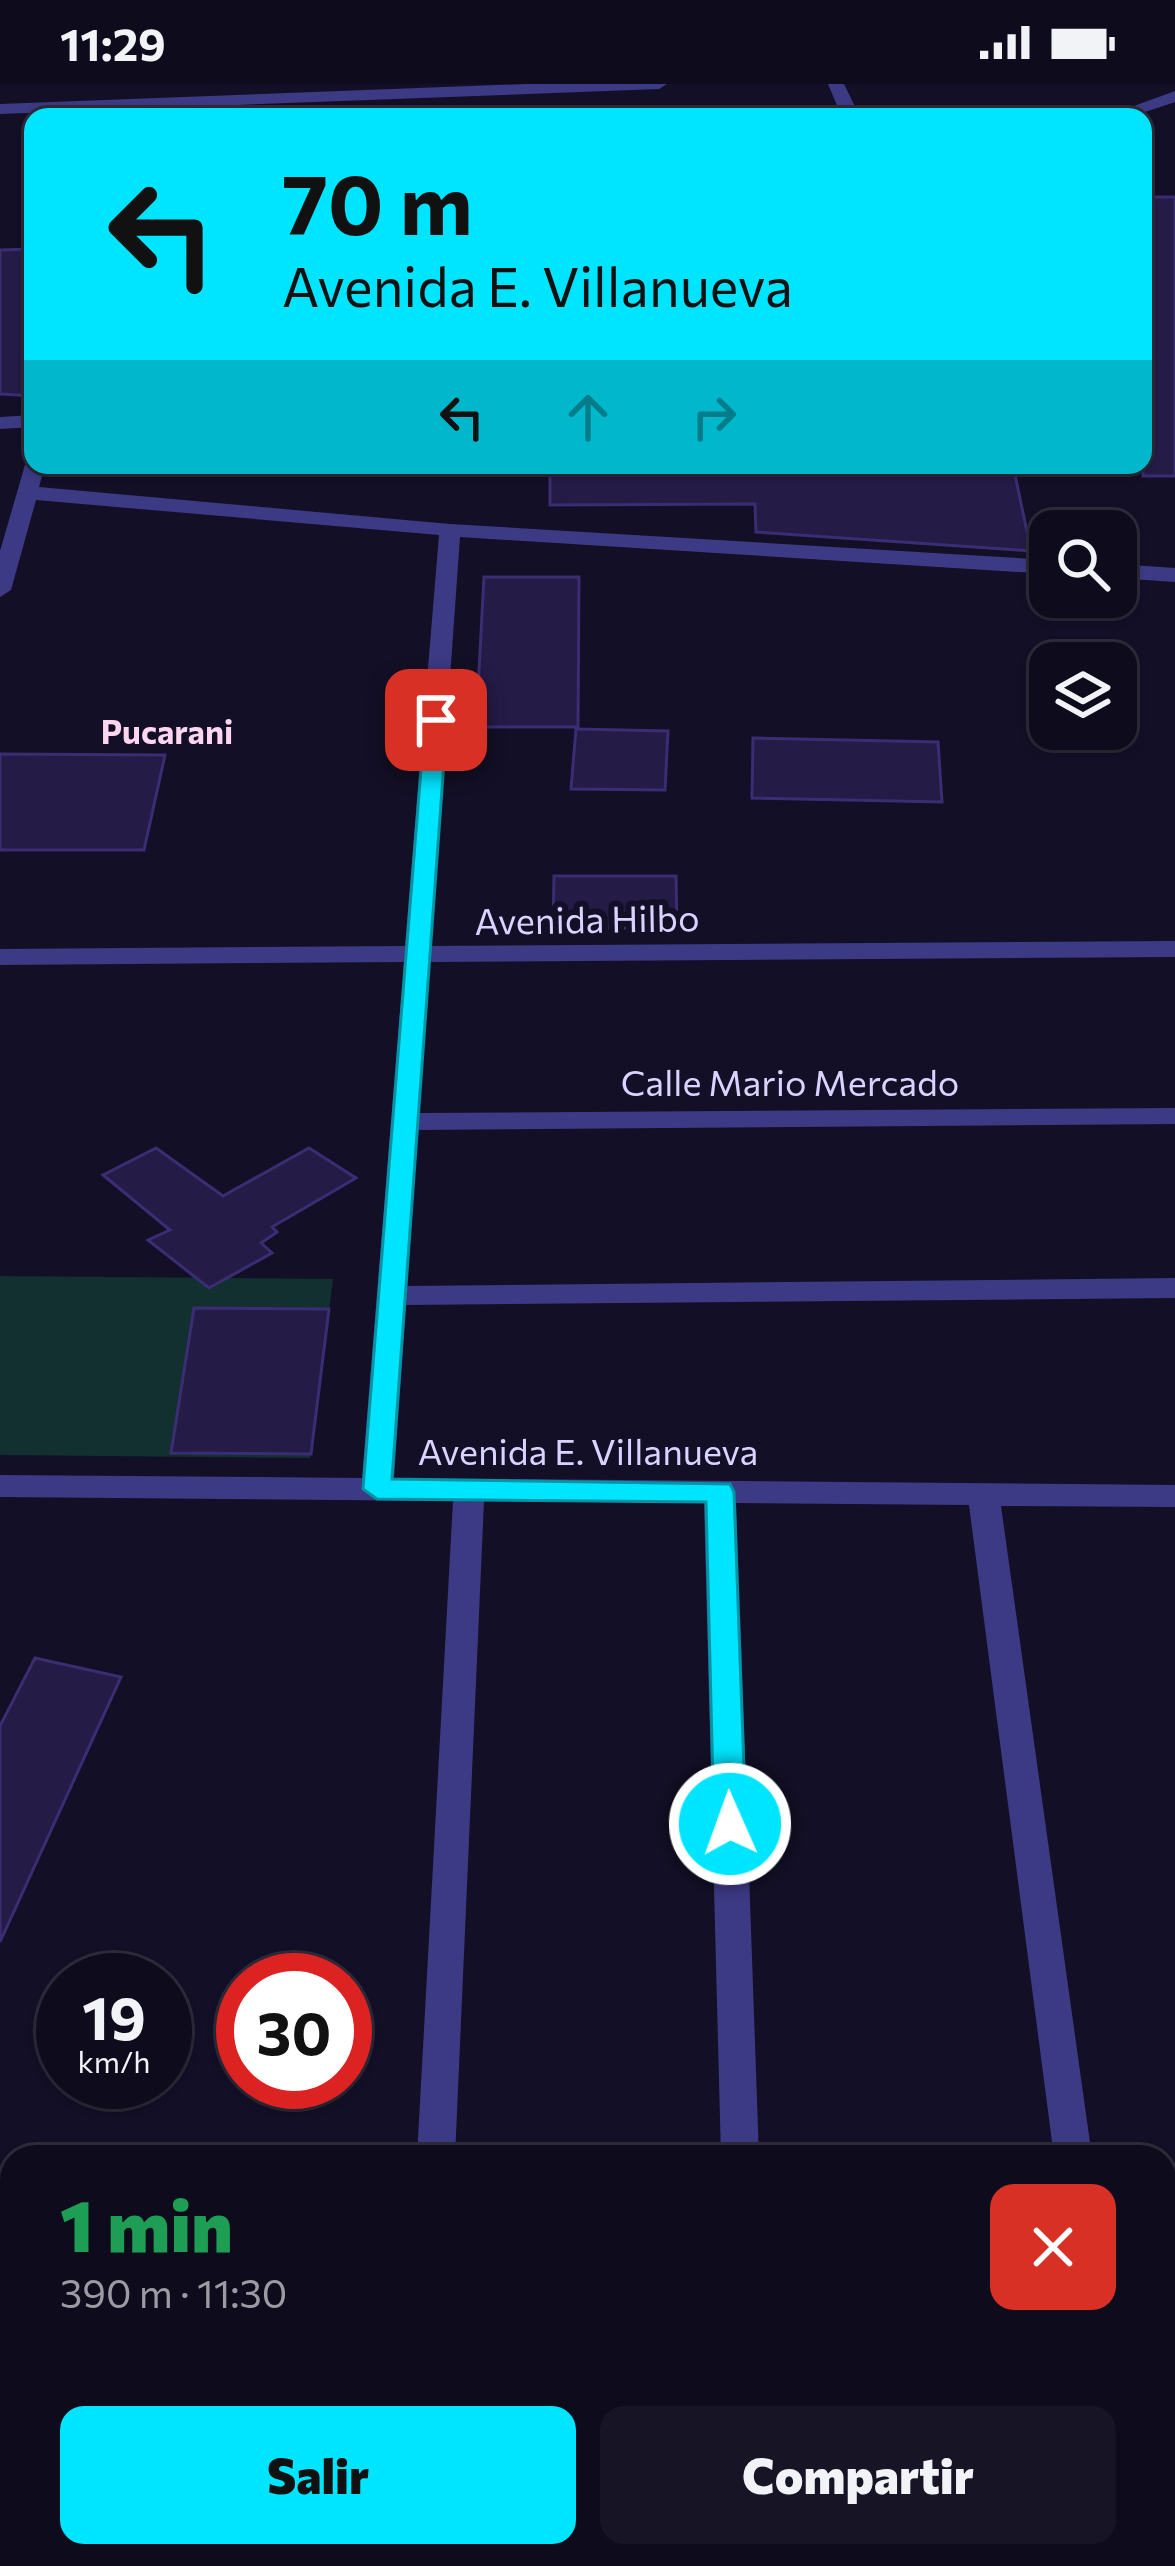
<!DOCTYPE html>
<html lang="es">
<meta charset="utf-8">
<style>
body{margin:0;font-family:Commissioner,sans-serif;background:#171425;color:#f1f3f6;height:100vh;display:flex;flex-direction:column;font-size:45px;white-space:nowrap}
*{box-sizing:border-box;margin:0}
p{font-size:39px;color:#9b9ba3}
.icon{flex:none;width:66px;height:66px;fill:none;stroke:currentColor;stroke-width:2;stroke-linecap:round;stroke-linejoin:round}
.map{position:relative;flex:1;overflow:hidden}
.sheet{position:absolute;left:0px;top:2061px;width:1176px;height:423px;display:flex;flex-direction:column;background:#0e0b1c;border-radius:36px 36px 0 0;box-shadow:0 3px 9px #0004,0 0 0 3px #2e2b3b}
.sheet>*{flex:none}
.hud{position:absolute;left:24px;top:24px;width:1128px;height:366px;border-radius:24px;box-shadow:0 3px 9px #0004,0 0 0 3px #2e2b3b;background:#00e5ff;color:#111;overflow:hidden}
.buttons{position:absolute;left:1029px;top:426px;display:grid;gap:24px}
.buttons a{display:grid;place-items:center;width:108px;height:108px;border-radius:24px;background:#0e0b1c;box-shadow:0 3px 9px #0004,0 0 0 3px #2e2b3b;font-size:60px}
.speed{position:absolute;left:36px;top:1869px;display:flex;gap:24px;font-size:60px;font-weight:700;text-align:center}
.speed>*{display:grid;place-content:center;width:156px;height:156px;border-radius:50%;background:#0e0b1c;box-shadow:0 3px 9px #0004,0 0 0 3px #2e2b3b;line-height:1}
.speed small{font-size:30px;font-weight:400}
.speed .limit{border:18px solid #d22;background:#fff;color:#111}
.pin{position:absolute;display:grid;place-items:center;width:102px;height:102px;color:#fff;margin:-51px;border-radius:24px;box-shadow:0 6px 18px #0006}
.me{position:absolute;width:132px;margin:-66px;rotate:358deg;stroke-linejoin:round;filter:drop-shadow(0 0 9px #0008)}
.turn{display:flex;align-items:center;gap:42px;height:252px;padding:0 60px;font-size:54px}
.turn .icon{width:156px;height:156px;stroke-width:2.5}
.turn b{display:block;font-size:84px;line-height:102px}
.lanes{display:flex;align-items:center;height:114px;padding:0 60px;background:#0003;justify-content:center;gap:60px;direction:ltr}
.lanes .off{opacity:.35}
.round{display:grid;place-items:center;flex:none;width:126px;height:126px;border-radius:24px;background:#171425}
.summary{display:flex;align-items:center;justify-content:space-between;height:204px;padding:0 60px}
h1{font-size:72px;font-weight:800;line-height:90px;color:#1e9e55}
.button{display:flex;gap:24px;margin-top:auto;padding:24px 60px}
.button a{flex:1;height:138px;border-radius:24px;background:#00e5ff;color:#111;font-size:48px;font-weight:800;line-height:138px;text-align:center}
.button a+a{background:#171425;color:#f1f3f6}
.status{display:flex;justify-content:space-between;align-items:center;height:84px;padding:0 60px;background:#0e0b1c;direction:ltr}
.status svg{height:33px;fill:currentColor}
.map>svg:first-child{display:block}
</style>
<div class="status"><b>11:29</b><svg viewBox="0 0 49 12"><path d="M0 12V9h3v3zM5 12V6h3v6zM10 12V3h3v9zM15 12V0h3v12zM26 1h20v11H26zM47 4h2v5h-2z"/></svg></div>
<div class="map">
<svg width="1175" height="2482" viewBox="0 0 1175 2482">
<rect width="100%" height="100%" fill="#130f26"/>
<!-- green -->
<polygon fill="#12302f" points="0,1192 333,1195 310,1374 0,1371"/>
<!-- building -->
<g fill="#241b47" stroke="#3b2d73" stroke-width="3">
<rect x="1143" y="113" width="32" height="279"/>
<polygon points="33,165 33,312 0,310 0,166"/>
<polygon points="550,381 1013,381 1031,467 756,448 755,420 550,421"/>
<polygon points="484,493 579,493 578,643 476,643"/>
<polygon points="576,645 668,647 665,706 571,705"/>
<polygon points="753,654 938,658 942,718 752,714"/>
<polygon points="0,670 165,671 144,766 0,766"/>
<polygon points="554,792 676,792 677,844 553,844"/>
<polygon points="156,1064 223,1112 309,1064 356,1094 272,1143 277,1148 261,1159 272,1169 209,1204 148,1156 170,1146 103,1091"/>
<polygon points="194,1224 329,1225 311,1370 171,1369"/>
<polygon points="35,1574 121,1593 0,1858 0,1642"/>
</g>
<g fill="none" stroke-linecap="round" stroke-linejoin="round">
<!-- minor -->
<g fill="#3d3a85" fill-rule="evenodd">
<polygon points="526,0 667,0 659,5 0,30 0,20"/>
<polygon points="828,0 844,0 860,33 842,33"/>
<polygon points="1175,7 1175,18 1130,33 1104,33"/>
<polygon points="33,331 33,343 0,345 0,333"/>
<polygon points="33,375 33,381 45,381 39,403 450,440 1050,476 1050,490 460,453 431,862 1175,857 1175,873 430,878 419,1029 1175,1024 1175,1040 418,1046 407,1202 1175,1194 1175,1214 406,1221 394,1394 1175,1401 1175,1423 1001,1422 1092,2073 1054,2073 969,1421 736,1419 759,2073 721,2073 704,1419 484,1417 455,2073 417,2073 453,1417 0,1413 0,1391 362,1394 404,878 0,881 0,865 405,862 439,451 36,416 11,506 0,513 0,467 25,381"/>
<polygon points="1116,480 1175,484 1175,498 1116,494"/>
<rect x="1164" y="2326" width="11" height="38"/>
<polygon points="305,2472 349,2472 348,2482 304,2482"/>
</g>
<!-- primary -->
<g fill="#c25bff" fill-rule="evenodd">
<rect x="1164" y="2148" width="11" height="34"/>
<rect x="0" y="2160" width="12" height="34"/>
<polygon points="0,2434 12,2434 12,2472 18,2472 0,2474"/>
</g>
</g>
<!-- route -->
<polygon fill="#00e5ff" stroke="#0095a6" stroke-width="3" points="436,630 447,636 392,1395 730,1400 734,1408 746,1740 741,1749 730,1753 719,1749 714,1740 706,1418 377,1415 363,1405 425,636"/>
<g text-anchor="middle" stroke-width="12" stroke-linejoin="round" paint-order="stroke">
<!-- far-neighbourhood labels -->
<g font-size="33" font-weight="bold" fill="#ffd6f0" stroke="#130f26">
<text x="167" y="660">Pucarani</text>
</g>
<!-- street labels -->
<g font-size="36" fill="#d9d4ff" stroke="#130f26">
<text transform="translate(587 836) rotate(-1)" y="13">Avenida Hilbo</text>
<text x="790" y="1012">Calle Mario Mercado</text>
<text x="588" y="1381">Avenida E. Villanueva</text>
</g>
</g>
</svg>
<div class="buttons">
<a><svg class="icon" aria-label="search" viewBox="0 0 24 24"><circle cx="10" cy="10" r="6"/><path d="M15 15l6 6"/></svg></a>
<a><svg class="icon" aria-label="layers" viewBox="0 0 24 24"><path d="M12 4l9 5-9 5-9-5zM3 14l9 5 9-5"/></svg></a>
</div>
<div class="speed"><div>19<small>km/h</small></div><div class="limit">30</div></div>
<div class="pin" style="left:436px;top:636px;background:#d93025"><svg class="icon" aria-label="arrive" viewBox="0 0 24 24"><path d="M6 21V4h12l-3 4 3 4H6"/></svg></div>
<svg class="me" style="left:730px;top:1740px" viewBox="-20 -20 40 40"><circle r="17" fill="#00e5ff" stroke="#fff" stroke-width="3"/><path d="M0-11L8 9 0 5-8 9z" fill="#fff"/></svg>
<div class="hud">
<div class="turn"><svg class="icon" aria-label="left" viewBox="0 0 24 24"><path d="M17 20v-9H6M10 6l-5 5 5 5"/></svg><div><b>70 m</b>Avenida E. Villanueva</div></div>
<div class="lanes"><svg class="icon" aria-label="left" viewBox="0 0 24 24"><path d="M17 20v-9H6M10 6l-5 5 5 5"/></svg><svg class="icon off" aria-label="ahead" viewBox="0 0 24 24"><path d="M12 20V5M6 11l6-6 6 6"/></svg><svg class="icon off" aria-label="right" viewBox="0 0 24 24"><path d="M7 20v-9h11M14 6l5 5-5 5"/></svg></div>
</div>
<section class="sheet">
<div class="summary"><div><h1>1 min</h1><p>390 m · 11:30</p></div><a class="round" style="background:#d93025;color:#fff"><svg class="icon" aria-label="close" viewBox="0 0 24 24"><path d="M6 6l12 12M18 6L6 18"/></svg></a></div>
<div class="button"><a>Salir</a><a>Compartir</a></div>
</section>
</div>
